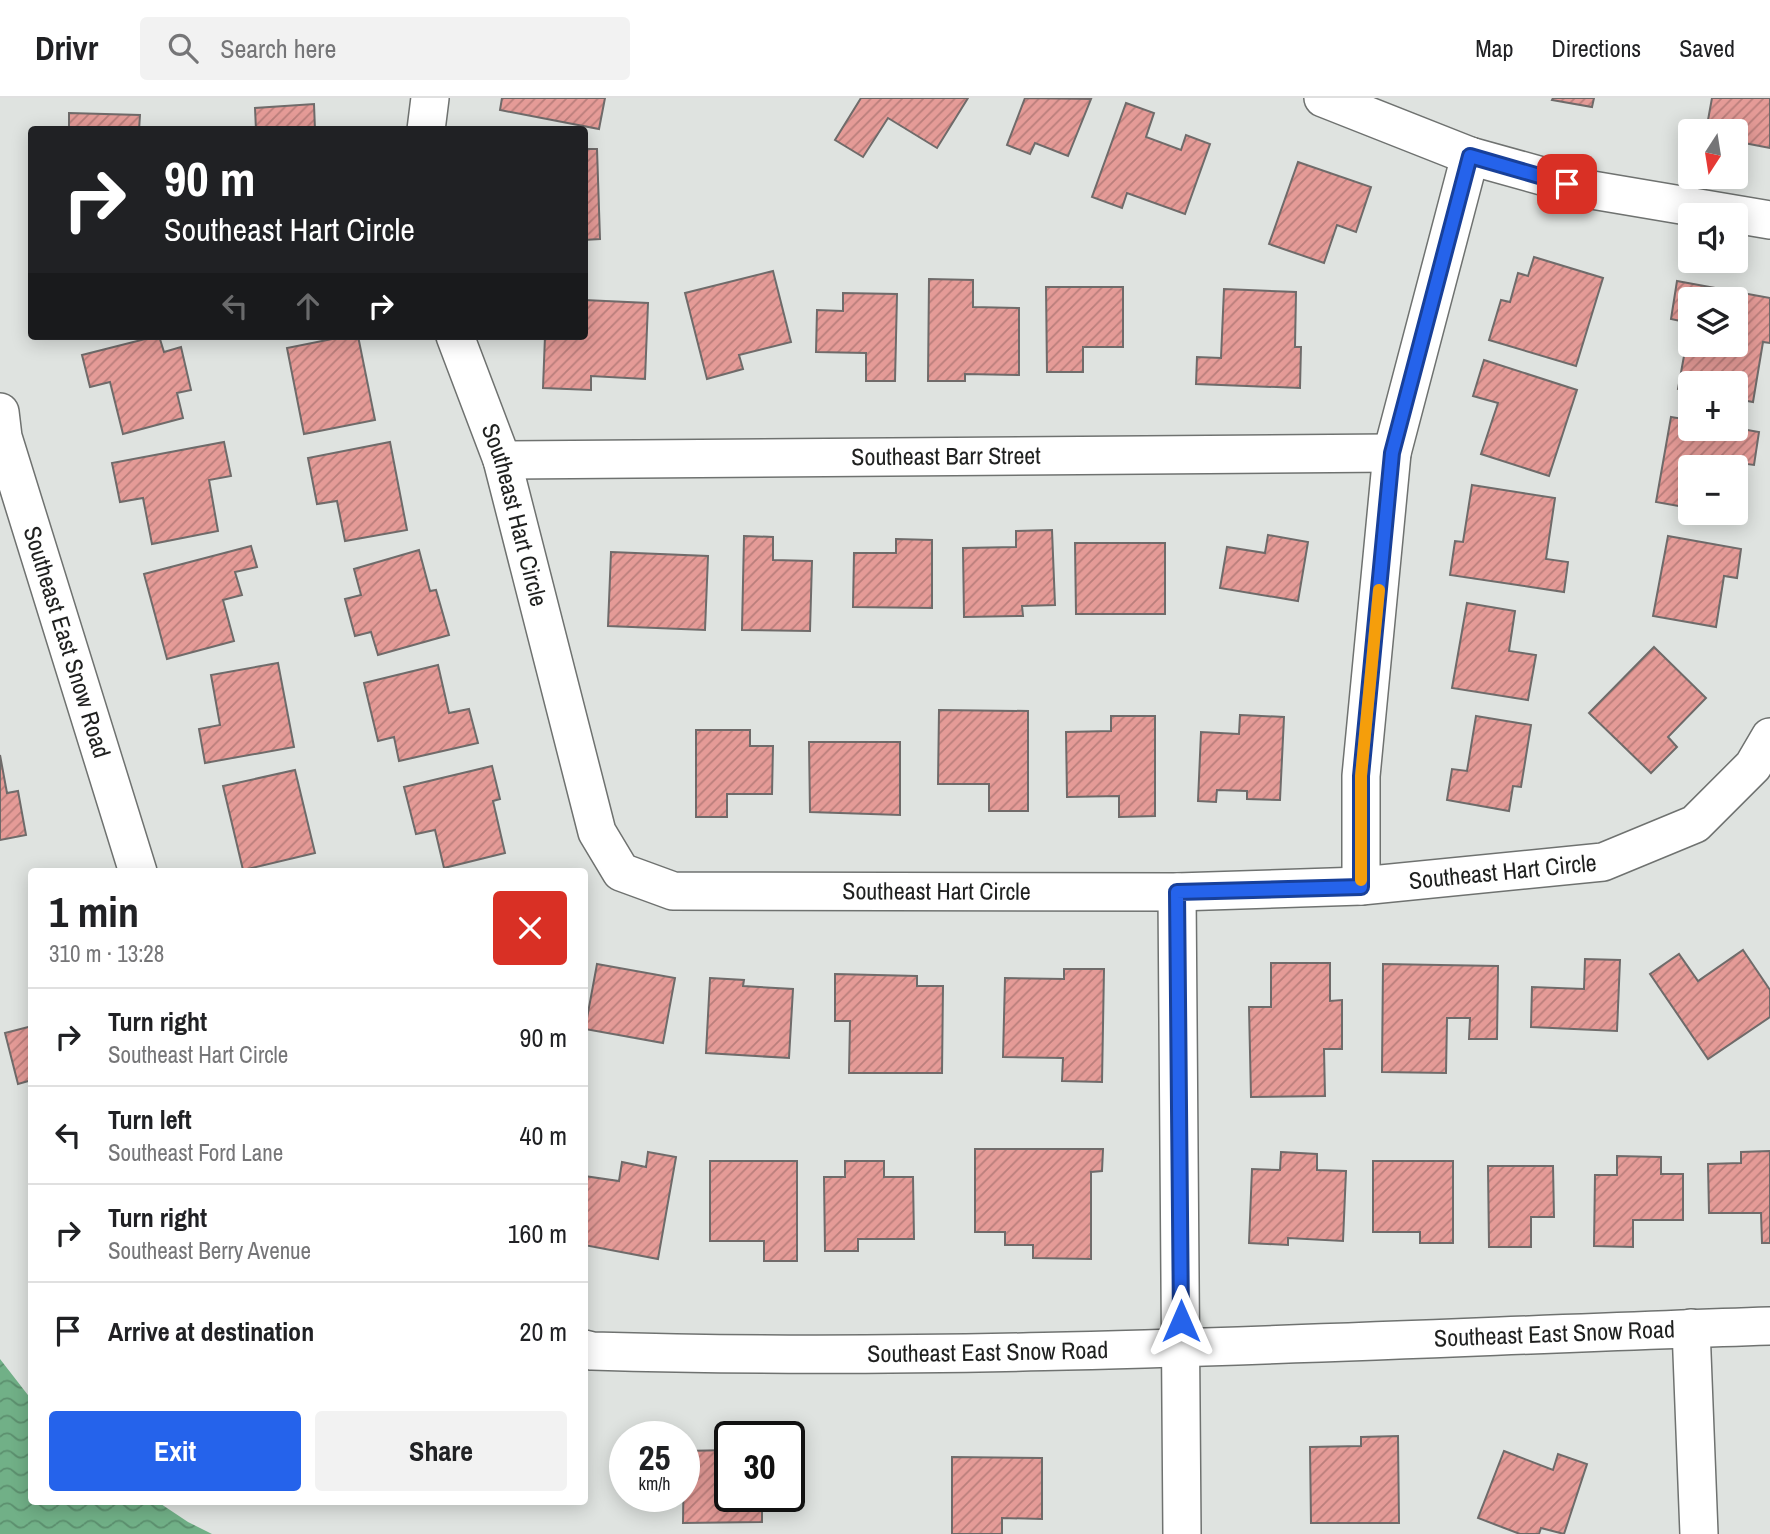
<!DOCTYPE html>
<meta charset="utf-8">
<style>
body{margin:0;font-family:"Archivo Narrow",sans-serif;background:#f2f2f2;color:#202124;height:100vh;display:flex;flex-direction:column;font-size:26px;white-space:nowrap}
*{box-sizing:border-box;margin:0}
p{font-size:23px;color:#757577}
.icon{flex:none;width:38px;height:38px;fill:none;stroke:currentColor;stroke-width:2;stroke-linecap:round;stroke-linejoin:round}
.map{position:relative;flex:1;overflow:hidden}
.panel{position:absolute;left:28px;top:770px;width:560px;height:637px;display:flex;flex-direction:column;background:#fff;border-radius:7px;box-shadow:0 4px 18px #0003}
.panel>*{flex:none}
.banner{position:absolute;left:28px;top:28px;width:560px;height:214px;border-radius:7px;box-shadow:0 4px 18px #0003;background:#202124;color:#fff;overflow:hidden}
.needle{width:46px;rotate:192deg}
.buttons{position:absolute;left:1678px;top:21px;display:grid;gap:14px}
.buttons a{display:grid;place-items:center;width:70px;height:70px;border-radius:7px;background:#fff;box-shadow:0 4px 18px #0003;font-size:35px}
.speed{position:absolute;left:609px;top:1323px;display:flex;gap:14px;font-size:35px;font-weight:700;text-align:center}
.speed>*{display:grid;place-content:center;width:91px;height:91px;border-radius:50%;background:#fff;box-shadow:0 4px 18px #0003;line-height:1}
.speed small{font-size:18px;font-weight:400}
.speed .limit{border:4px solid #111;border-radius:10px;background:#fff;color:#111}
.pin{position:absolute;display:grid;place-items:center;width:60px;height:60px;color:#fff;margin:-30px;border-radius:14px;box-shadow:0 4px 10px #0006}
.me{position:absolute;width:77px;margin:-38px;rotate:0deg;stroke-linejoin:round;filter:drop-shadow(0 0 5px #0008)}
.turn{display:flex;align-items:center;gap:24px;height:147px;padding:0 21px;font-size:32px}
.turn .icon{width:91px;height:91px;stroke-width:2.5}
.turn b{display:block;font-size:49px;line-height:60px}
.lanes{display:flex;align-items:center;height:66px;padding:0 21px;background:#0003;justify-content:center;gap:35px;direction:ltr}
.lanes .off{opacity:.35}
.round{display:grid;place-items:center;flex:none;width:74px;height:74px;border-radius:7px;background:#f2f2f2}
.headline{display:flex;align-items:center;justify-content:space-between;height:119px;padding:0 21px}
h1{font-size:42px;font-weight:700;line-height:52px}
.button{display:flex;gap:14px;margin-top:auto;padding:14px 21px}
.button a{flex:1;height:80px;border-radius:7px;background:#2563eb;color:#fff;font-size:28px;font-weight:700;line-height:80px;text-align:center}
.button a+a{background:#f2f2f2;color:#202124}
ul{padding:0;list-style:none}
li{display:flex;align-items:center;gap:21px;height:98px;padding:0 21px;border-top:2px solid #e0e0e0}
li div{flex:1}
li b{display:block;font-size:26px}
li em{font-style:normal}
header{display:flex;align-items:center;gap:42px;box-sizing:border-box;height:98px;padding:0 35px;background:#fff;border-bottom:2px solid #e0e0e0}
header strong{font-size:33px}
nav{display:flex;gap:38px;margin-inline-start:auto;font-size:24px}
.search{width:490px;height:63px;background:#f2f2f2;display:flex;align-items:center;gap:18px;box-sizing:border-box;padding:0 24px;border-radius:7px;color:#757577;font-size:26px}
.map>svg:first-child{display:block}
</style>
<header>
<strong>Drivr</strong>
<div class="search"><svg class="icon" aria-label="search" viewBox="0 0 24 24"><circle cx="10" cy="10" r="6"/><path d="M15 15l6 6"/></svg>Search here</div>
<nav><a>Map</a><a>Directions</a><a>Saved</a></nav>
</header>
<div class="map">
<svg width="1770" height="1436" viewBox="0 0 1770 1436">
<defs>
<pattern id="water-waves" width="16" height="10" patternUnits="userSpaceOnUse" patternTransform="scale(1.75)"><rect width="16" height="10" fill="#71b087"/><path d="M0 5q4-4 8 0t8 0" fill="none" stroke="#5c8f6e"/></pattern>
<pattern id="building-hatch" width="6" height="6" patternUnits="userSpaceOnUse" patternTransform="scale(1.75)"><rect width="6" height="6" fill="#e59b97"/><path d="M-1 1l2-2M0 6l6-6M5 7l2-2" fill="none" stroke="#b97e7b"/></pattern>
</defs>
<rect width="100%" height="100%" fill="#dfe3e0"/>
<!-- water -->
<polygon fill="url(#water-waves)" points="0,1261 31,1301 32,1404 158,1404 188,1424 212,1436 0,1436"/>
<!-- building -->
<g fill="url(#building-hatch)" stroke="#6f6b6a" stroke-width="2" fill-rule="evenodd">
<polygon points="502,0 605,0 599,31 500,12"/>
<polygon points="861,0 968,0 937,50 888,20 863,59 835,42"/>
<polygon points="1025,0 1091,1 1068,58 1035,45 1030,56 1007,47"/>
<polygon points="1553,0 1594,0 1592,9 1552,2"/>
<polygon points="1712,0 1770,0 1770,50 1744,45 1743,51 1736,50 1736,33 1706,33"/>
<polygon points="1126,5 1154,15 1146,39 1181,52 1186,37 1210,46 1185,116 1127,95 1122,110 1092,99"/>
<polygon points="314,6 315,32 256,32 255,10"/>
<polygon points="69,15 140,17 139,32 69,32"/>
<polygon points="584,51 597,51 600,141 584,142"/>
<polygon points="1298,64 1371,89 1356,134 1337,127 1324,165 1269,146"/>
<polygon points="1534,159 1603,180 1576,268 1489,242 1501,202 1510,204 1518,175 1528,178"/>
<polygon points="773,173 791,244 739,257 743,271 707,281 685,195"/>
<polygon points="929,181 973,182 973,209 1019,210 1019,277 965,276 965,283 928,283"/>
<path d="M1677 183 1770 200V245L1763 244 1753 304 1736 301V285H1690V293L1678 291 1690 225 1671 221ZM1690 201H1736V247H1690Z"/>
<polygon points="1046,189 1123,189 1123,249 1083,249 1083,274 1047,274"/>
<polygon points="1224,191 1296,194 1295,249 1301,249 1300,290 1196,286 1197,259 1221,260"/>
<polygon points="843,195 897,196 895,283 866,283 866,255 816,254 817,212 843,213"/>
<polygon points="584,202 648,205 645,281 591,278 591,292 543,290 545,238 584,238"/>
<polygon points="157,238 159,238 164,254 181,249 191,292 177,295 183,320 123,336 110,284 90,289 82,257"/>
<polygon points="347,238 358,238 375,322 304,336 287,250"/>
<polygon points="1484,262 1577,292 1549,378 1481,356 1498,305 1473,298"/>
<polygon points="1671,319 1690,322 1690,331 1736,330 1759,334 1754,367 1732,364 1731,369 1690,369 1690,410 1656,404"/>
<polygon points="224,344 231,378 209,382 218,433 152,446 143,400 120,404 112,365"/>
<polygon points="390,344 407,432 345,443 337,403 317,406 308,360"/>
<polygon points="1472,387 1555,400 1546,461 1568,464 1564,494 1450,477 1455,443 1463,444"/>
<polygon points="1052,432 1055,507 1022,508 1023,518 964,519 963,450 1016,449 1016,433"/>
<polygon points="1268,437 1308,444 1298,503 1220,490 1227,449 1265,455"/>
<polygon points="744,438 773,439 773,462 812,463 810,533 742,532"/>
<polygon points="1668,438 1741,451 1737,480 1724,478 1716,529 1653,518"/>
<polygon points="896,441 932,442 932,510 853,509 854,455 896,455"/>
<polygon points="1075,445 1165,445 1165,516 1076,516"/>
<polygon points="251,448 257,469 235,474 242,497 223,502 234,543 167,561 144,476"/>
<polygon points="419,452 430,493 436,492 449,537 378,557 371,534 355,538 345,501 361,497 354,471"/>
<polygon points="611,454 708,458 705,532 608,528"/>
<polygon points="1467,505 1515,513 1509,553 1536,557 1528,602 1452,590"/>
<polygon points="1654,549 1706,600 1668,639 1677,649 1651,675 1589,615"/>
<polygon points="278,565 294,649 205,665 199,631 220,627 211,577"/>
<polygon points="438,567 449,615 469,611 478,645 399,663 394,639 378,643 364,585"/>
<polygon points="939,612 1028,613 1028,713 989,713 989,686 938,686"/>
<polygon points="1240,617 1284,619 1280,702 1247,701 1247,693 1217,692 1216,704 1198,703 1201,634 1239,636"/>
<polygon points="1111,618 1155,618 1155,718 1119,719 1119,698 1067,699 1066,634 1111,633"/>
<polygon points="1476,618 1531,627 1521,689 1513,688 1509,713 1447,702 1452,671 1467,673"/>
<polygon points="696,632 750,632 750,648 773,648 772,696 727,696 727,719 696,719"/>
<polygon points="809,644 900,644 900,717 810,714"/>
<polygon points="0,657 7,695 18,693 26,737 0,742"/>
<polygon points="492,668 500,701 493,703 505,755 444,770 435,732 416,736 404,689"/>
<polygon points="295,672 315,755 243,772 223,688"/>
<polygon points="1743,852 1770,892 1770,919 1708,961 1650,876 1679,856 1698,883"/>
<polygon points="1585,861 1620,862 1617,933 1531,929 1532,889 1584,891"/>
<polygon points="1271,865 1330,865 1330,903 1342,902 1342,951 1324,951 1325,998 1251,999 1249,909 1271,909"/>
<polygon points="597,866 675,880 663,945 585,931"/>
<polygon points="1383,866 1498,868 1497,941 1469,941 1470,920 1447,920 1446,975 1382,974"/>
<polygon points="1064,871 1104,871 1102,984 1062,983 1063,960 1003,959 1005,880 1064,881"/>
<polygon points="835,876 917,878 917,888 943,888 942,975 849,975 850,923 835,923"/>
<polygon points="710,880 744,882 743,888 793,891 789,960 706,955"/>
<polygon points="32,928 32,982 18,986 5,935"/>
<polygon points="975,1051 1103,1051 1102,1073 1091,1074 1091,1161 1033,1160 1033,1147 1005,1147 1005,1134 975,1134"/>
<polygon points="1770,1053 1770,1145 1762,1145 1761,1115 1709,1115 1708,1066 1741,1065 1741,1054"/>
<polygon points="648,1054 676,1059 658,1161 584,1147 584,1078 619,1083 622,1064 646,1069"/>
<polygon points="1281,1054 1317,1056 1317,1072 1346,1073 1343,1143 1288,1140 1288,1147 1249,1145 1252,1071 1280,1072"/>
<polygon points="1617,1058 1661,1059 1661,1076 1683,1076 1683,1122 1633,1122 1633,1149 1594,1148 1595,1077 1617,1077"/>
<polygon points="710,1063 797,1063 797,1163 764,1163 764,1143 710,1143"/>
<polygon points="845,1063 884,1063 884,1079 913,1079 914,1141 858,1141 858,1153 825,1153 824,1079 845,1079"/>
<polygon points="1373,1063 1453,1063 1453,1145 1420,1145 1420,1134 1373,1134"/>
<polygon points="1488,1068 1553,1068 1554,1119 1531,1119 1531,1149 1489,1149"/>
<polygon points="1398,1338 1399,1425 1311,1425 1310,1349 1361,1348 1361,1339"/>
<polygon points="730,1352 730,1398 762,1398 762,1424 683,1425 684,1353"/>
<polygon points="1504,1353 1553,1372 1558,1356 1587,1366 1564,1436 1541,1430 1539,1436 1520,1436 1478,1420"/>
<polygon points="952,1359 1042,1360 1042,1421 1002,1420 1002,1436 952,1436"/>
</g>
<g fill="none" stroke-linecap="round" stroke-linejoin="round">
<!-- street casing -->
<g stroke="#6f7270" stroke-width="40">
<g id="street">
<polyline points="1323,0 1470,58 1592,92 1770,122"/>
<polyline points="426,32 430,0"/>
<path id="s1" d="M455 238 502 362 597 734 621 774 673 793 1177 794 1361 788 1603 764 1695 726 1753 668 1770 639"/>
<path id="s2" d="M0 314 3 339 138 774"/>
<path id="s3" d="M502 362 1392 355"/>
<polyline points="1361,788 1361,678 1392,355 1470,58"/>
<polyline points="1177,794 1182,1436"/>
<polyline points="1691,1230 1699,1436"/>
<path id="s4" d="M584 1251 592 1253C985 1265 1378 1241 1770 1228"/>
</g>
</g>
<!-- street -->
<use href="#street" stroke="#fff" stroke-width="37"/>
</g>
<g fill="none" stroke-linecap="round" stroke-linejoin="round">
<!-- route casing -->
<g stroke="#184099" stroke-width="18">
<polyline id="route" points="1181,1223 1177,794 1361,789 1361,678 1392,355 1470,58 1567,86"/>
</g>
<!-- route -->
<use href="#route" stroke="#2563eb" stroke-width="12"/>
<!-- slow -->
<polyline stroke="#f59e0b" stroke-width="12" points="1361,782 1361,678 1379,492"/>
</g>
<g text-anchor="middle" stroke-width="5" stroke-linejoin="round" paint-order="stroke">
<!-- street labels -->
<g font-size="24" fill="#1f201f" stroke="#dfe3e0">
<text dy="8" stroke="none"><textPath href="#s3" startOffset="444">Southeast Barr Street</textPath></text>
<text dy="8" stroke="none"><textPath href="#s1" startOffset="189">Southeast Hart Circle</textPath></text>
<text dy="8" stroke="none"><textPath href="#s2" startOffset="240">Southeast East Snow Road</textPath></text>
<text dy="8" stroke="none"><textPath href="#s1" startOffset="1449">Southeast Hart Circle</textPath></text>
<text dy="8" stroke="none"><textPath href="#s1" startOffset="882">Southeast Hart Circle</textPath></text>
<text dy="8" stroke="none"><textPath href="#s4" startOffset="971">Southeast East Snow Road</textPath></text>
<text dy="8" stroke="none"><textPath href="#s4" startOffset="404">Southeast East Snow Road</textPath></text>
</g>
</g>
</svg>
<div class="buttons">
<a><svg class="needle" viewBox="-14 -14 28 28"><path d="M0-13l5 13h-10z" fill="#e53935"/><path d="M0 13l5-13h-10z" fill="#757577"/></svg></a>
<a><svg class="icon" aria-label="sound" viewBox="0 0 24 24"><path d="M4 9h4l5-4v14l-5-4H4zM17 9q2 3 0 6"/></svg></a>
<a><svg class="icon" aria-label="layers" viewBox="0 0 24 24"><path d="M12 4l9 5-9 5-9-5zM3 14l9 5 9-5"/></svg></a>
<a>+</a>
<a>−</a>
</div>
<div class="speed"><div>25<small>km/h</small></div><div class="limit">30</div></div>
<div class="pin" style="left:1567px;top:86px;background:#d93025"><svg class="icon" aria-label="arrive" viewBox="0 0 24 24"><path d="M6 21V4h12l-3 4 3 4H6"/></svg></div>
<svg class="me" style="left:1181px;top:1223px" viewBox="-20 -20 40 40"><path d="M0-17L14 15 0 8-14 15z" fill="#2563eb" stroke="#fff" stroke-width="4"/></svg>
<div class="banner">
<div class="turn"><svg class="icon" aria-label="right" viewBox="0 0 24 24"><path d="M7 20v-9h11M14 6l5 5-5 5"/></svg><div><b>90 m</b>Southeast Hart Circle</div></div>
<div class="lanes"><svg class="icon off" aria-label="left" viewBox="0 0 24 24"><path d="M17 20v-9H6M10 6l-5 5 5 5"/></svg><svg class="icon off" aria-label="ahead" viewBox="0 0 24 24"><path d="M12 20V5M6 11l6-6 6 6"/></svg><svg class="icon" aria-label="right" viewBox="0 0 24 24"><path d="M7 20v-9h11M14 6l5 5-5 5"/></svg></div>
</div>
<section class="panel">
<div class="headline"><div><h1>1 min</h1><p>310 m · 13:28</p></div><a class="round" style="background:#d93025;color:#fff"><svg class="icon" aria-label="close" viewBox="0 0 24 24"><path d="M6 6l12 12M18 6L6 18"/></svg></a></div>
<ul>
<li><svg class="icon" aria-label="right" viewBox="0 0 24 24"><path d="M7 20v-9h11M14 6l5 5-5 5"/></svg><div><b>Turn right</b><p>Southeast Hart Circle</p></div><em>90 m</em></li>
<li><svg class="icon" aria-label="left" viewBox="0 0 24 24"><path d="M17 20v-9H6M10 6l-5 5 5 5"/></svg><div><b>Turn left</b><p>Southeast Ford Lane</p></div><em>40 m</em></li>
<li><svg class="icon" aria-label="right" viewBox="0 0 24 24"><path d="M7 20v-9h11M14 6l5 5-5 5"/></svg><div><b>Turn right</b><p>Southeast Berry Avenue</p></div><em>160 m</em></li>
<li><svg class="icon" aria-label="arrive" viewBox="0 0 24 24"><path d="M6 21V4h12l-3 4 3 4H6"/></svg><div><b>Arrive at destination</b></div><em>20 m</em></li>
</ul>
<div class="button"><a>Exit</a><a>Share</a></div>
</section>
</div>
